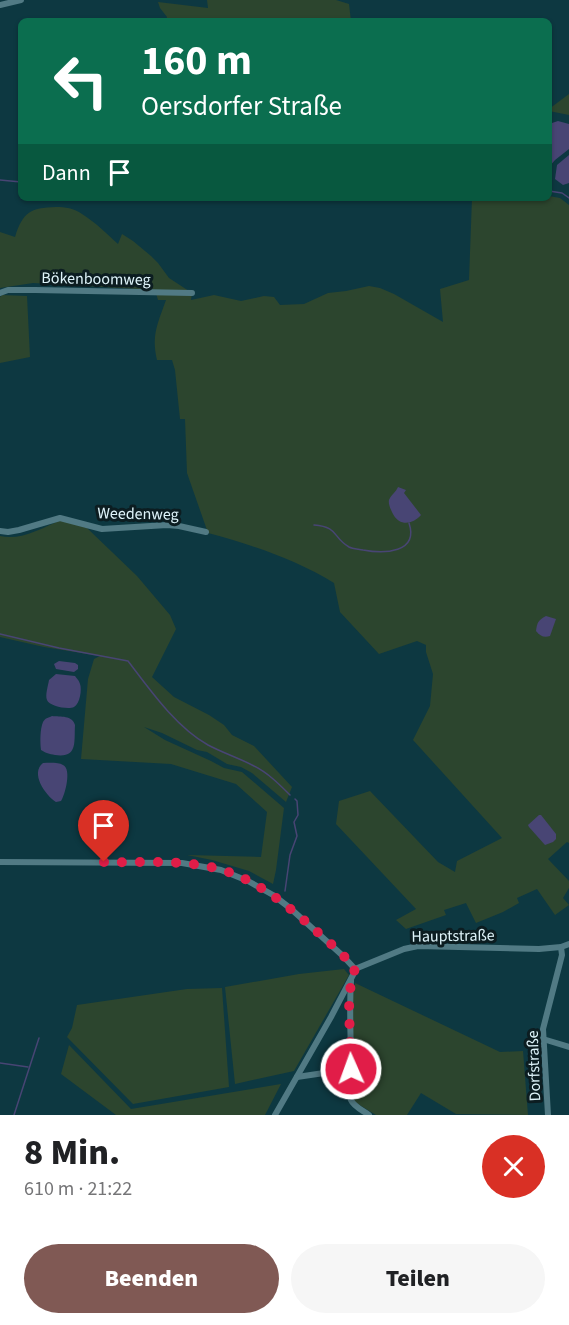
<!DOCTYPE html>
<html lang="de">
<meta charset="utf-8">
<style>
body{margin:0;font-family:"Source Sans 3",sans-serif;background:#f6f6f6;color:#202124;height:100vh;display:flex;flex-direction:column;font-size:22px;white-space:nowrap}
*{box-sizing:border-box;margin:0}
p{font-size:20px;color:#757577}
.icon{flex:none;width:33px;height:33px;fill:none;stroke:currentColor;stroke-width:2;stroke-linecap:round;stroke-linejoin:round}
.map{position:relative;height:1115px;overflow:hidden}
.details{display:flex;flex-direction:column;background:#fff;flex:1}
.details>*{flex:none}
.top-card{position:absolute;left:18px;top:18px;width:534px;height:183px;border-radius:9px;box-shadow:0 2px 4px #0004;background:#0b6e4f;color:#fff;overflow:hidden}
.pin{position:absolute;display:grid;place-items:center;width:51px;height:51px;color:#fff;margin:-62px -26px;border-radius:50% 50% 50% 0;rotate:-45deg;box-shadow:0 0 6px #0007}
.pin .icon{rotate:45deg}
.me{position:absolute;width:66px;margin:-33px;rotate:358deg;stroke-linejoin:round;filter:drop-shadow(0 0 4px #0008)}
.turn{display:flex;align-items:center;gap:21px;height:126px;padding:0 24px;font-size:27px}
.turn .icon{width:78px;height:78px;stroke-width:2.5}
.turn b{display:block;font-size:42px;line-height:51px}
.then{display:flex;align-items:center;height:57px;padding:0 24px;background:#0003;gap:12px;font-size:22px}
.round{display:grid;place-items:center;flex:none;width:63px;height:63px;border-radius:32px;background:#f6f6f6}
.head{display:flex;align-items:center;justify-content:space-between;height:102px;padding:0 24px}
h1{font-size:36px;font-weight:800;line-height:45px}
.action{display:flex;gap:12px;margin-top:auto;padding:12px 24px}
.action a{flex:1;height:69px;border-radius:36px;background:#805954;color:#fff;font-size:24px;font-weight:800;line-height:69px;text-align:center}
.action a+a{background:#f6f6f6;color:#202124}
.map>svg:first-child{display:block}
</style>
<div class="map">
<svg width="569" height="1115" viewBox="0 0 569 1115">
<rect width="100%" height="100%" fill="#0d3841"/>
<!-- green -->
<g fill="#2c452e">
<polygon points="207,0 336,0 349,4 351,21 166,21 167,17 160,8 158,2 208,8"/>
<polygon points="569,94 569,115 549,111 549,109"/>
<path d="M549 196 560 198 569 205V843L567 842 548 859 569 881V888L563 898 569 905 555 915 537 889 517 898 519 903 503 912 476 923 466 903 444 910 446 915 406 929 396 920 416 909 336 824 339 801 370 791 438 862 455 872 457 861 502 838 413 740 430 706 433 674 426 652V645L417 641 379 654 340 612 334 583C295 559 252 545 208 533L187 473 185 419H180L175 370 172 360H157C151 335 158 323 166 300H158L155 290 33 283 0 288V232L15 237C23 212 30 208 56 207 65 207 74 208 82 214 95 222 107 234 118 244L122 234 133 241 151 256 158 263 169 278 192 293 191 300 214 295 241 301 264 296 274 297 280 305 304 304 328 293 346 291 369 286 380 288 394 294 443 322 440 289 469 280 472 198H549Z"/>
<polygon points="2,295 27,296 30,357 0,363 0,297"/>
<path d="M61 520 87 528 137 576 170 615 176 629 152 677 174 697 209 715 224 725 232 735 254 746 292 787 286 802 252 773 241 767 227 764 207 752 197 750 162 733 144 727 165 740 211 761 224 768 242 772 284 808 276 870 273 884 249 871 212 860 187 855 261 857 267 812 236 784 171 764 81 759 88 679 94 659 100 656 44 647 0 637V536C21 541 42 528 61 520Z"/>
<polygon points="344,969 349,975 294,1071 235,1084 225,987 299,974"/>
<polygon points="355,983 500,1052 523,1051 528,1115 456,1114 421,1093 407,1115 376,1115 358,1104 353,1100 352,1087 352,1002"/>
<polygon points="222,988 229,1087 133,1104 67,1037 72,1028 77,1005 187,989"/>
<polygon points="69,1045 131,1109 281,1084 265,1115 116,1115 61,1074"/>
</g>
<!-- water -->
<g fill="#484574">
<polygon points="558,121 569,124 569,149 555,160 549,167 549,124"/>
<polygon points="569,155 569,183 563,185 555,179 557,165"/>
<path d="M398 487 406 490 404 493 421 515C413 524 400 527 393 514 391 510 388 504 389 500 391 495 396 492 398 487Z"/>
<path d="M546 616 556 619 550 636C544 638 540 636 536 631 537 623 538 620 546 616Z"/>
<polygon points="59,661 75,663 78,665 78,669 74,672 56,669 54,664"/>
<path d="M56 674 75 676C77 679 79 680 80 684 82 689 80 704 74 707 68 710 49 706 47 700 45 695 48 686 49 680Z"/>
<path d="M52 716C61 717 72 715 75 725 74 743 78 758 55 755 49 754 46 753 41 750 40 742 40 729 43 722 45 718 48 718 52 716Z"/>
<path d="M43 763C49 763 58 762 63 765 72 769 65 795 61 801L56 802C45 795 30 773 43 763Z"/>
<polygon points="539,815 541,815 556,834 556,839 553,842 545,845 529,827 528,825"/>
</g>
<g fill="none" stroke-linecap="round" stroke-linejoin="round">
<!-- stream -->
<g stroke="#484574" stroke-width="1.5">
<polyline points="0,180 21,182"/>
<polyline points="549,191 562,193 569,198"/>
<path d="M314 525C339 527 332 537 349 547 353 549 359 549 363 550 384 554 419 553 409 523"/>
<path d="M0 634 59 648 128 661C150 690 176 727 208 745 223 753 239 758 254 766 268 773 279 784 290 795"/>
<polyline points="285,891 290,855 297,836 294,822 298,815 297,801 295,799"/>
<polyline points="0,1063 28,1067"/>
<polyline points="14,1115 39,1038"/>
</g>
<!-- minor -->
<g stroke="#517a84" stroke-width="6">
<polyline points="0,5 21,0"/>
<polyline points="0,293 8,290 35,290 192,293"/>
<polyline points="0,531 8,532 19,530 60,518 102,529 167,525 179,526 206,532"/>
<polyline points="0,862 182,863 221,870 248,881 273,895 290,908 343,956 355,969"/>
<path d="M351 981C349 1010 351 1038 351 1067 351 1076 347 1091 351 1100 354 1107 364 1111 369 1115"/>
<polyline points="543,1039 569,1047"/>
<polyline points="297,1077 351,1069"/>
<polyline points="275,1115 331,1017 354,973 355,969 404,949 418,946 539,949 561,947 569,944"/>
<polyline points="548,1115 543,1029 562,955 561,947"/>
</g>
</g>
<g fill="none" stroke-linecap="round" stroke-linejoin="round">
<!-- route -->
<path stroke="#e11d48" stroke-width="10" stroke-dasharray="0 18" d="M104 862C142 863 182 859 219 869 255 879 284 903 312 927 326 940 343 953 355 969L351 979 349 1008 351 1069"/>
</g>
<g text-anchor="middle" stroke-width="6" stroke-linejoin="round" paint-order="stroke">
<!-- street labels -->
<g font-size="16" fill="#dff4fa" stroke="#0c1d21">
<text transform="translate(96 278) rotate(1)" y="6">Bökenboomweg</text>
<text transform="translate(138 513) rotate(1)" y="6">Weedenweg</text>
<text transform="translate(453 935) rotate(-1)" y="6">Hauptstraße</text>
<text transform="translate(533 1066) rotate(-92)" y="6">Dorfstraße</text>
</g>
</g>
</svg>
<div class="pin" style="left:104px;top:862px;background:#d93025"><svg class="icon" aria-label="arrive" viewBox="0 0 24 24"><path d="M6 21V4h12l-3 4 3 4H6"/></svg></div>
<svg class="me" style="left:351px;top:1069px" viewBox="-20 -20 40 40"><circle r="17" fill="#e11d48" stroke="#fff" stroke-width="3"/><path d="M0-11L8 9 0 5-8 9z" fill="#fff"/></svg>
<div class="top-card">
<div class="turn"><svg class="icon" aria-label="left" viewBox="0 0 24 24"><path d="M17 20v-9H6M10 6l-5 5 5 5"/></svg><div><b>160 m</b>Oersdorfer Straße</div></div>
<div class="then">Dann<svg class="icon" aria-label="arrive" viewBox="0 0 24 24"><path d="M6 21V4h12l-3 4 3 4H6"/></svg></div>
</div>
</div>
<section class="details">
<div class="head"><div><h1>8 Min.</h1><p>610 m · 21:22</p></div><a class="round" style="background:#d93025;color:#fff"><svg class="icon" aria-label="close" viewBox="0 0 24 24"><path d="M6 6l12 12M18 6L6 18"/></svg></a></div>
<div class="action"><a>Beenden</a><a>Teilen</a></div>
</section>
